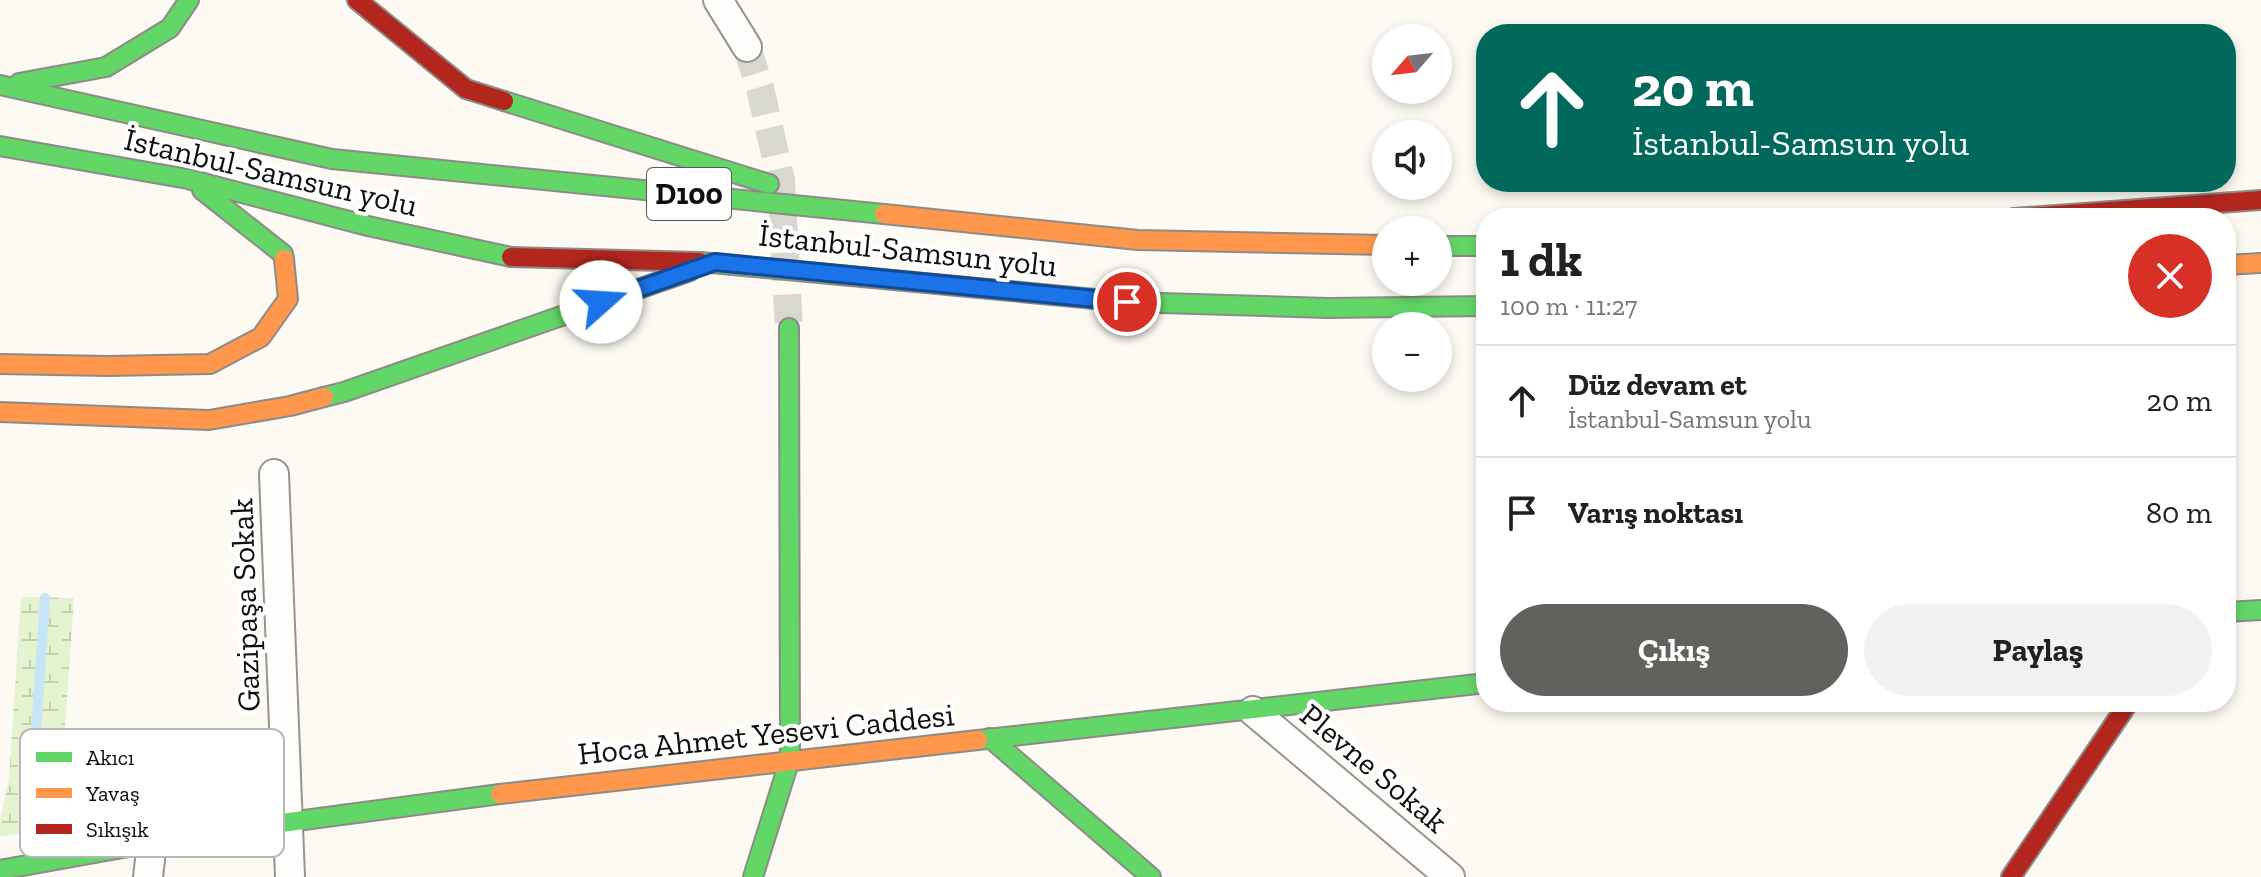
<!DOCTYPE html>
<html lang="tr">
<meta charset="utf-8">
<style>
body{margin:0;font-family:"Zilla Slab",serif;background:#f2f2f2;color:#202124;height:100vh;display:flex;flex-direction:column;font-size:30px;white-space:nowrap}
*{box-sizing:border-box;margin:0}
p{font-size:26px;color:#757577}
.icon{flex:none;width:44px;height:44px;fill:none;stroke:currentColor;stroke-width:2;stroke-linecap:round;stroke-linejoin:round}
.map{position:relative;flex:1;overflow:hidden}
.panel{position:absolute;left:1476px;top:208px;width:760px;height:504px;display:flex;flex-direction:column;background:#fff;border-radius:32px;box-shadow:0 4px 12px #0003}
.panel>*{flex:none}
.banner{position:absolute;left:1476px;top:24px;width:760px;height:168px;border-radius:32px;box-shadow:0 4px 12px #0003;background:#00695c;color:#fff;overflow:hidden}
.needle{width:52px;rotate:242deg}
.controls{position:absolute;left:1372px;top:24px;display:grid;gap:16px}
.controls a{display:grid;place-items:center;width:80px;height:80px;border-radius:50%;background:#fff;box-shadow:0 4px 12px #0003;font-size:40px}
.pin{position:absolute;display:grid;place-items:center;width:68px;height:68px;color:#fff;margin:-34px;border:4px solid #fff;border-radius:50%;box-shadow:0 2px 8px #0007}
.me{position:absolute;width:88px;margin:-44px;rotate:71deg;stroke-linejoin:round;filter:drop-shadow(0 0 6px #0008)}
.turn{display:flex;align-items:center;gap:28px;height:168px;padding:0 24px;font-size:36px}
.turn .icon{width:104px;height:104px;stroke-width:2.5}
.turn b{display:block;font-size:56px;line-height:68px}
.round{display:grid;place-items:center;flex:none;width:84px;height:84px;border-radius:42px;background:#f2f2f2}
.head{display:flex;align-items:center;justify-content:space-between;height:136px;padding:0 24px}
h1{font-size:48px;font-weight:800;line-height:60px}
.button{display:flex;gap:16px;margin-top:auto;padding:16px 24px}
.button a{flex:1;height:92px;border-radius:48px;background:#61615e;color:#fff;font-size:32px;font-weight:800;line-height:92px;text-align:center}
.button a+a{background:#f2f2f2;color:#202124}
ul{padding:0;list-style:none}
li{display:flex;align-items:center;gap:24px;height:112px;padding:0 24px;border-top:2px solid #e0e0e0}
li div{flex:1}
li b{display:block;font-size:30px}
li em{font-style:normal}
.map>svg:first-child{display:block}
</style>
<div class="map">
<svg width="2261" height="877" viewBox="0 0 2261 877">
<defs>
<pattern id="wetland-marsh" width="20" height="14" patternUnits="userSpaceOnUse" patternTransform="scale(2)"><rect width="20" height="14" fill="#e4f3d0"/><path d="M1 5h8M5 5V1M11 12h8M15 12V8" fill="none" stroke="#c2cfb1"/></pattern>
</defs>
<rect width="100%" height="100%" fill="#fcfaf2"/>
<!-- wetland -->
<polygon fill="url(#wetland-marsh)" points="21,597 74,598 58,827 0,837 0,820 9,779"/>
<g fill="none" stroke-linecap="round" stroke-linejoin="round">
<!-- stream -->
<polyline stroke="#c7e4f8" stroke-width="10" points="25,825 34,761 45,598"/>
<!-- street-tunnel -->
<polyline stroke="#d8d7d0" stroke-width="28" stroke-dasharray="28 14" stroke-linecap="butt" points="747,47 760,88 781,180 789,328"/>
<!-- street casing -->
<g stroke="#959491" stroke-width="32">
<g id="street">
<polyline points="718,0 747,47"/>
<polyline points="274,474 290,877"/>
<polyline points="1253,711 1450,877"/>
<polyline points="148,877 152,842"/>
</g>
</g>
<!-- fast casing -->
<g stroke="#8c8b87" stroke-width="22">
<g id="fast">
<polyline points="19,83 106,67 170,28 189,0"/>
<polyline points="0,85 332,159 884,214"/>
<polyline points="504,101 769,184"/>
<polyline points="0,146 188,179 368,226 511,257"/>
<polyline points="202,190 283,254 284,259"/>
<polyline points="1438,246 1486,246"/>
<polyline points="700,262 1127,302 1328,308 1486,306"/>
<polyline points="324,397 344,392 690,271"/>
<polyline points="2226,612 2261,610"/>
<polyline points="990,738 1151,877"/>
<polyline points="978,740 1486,683"/>
<polyline points="0,870 206,833 500,794"/>
<polyline points="753,877 790,759 789,328"/>
</g>
</g>
<!-- slow casing -->
<g stroke="#8c8b87" stroke-width="22">
<g id="slow">
<polyline points="884,214 1138,240 1386,245"/>
<polyline points="2226,265 2261,263"/>
<polyline points="0,364 108,366 210,364 261,337 288,299 284,259"/>
<polyline points="0,412 209,420 290,406 324,397"/>
<polyline points="500,794 978,740"/>
</g>
</g>
<!-- jam casing -->
<g stroke="#8c8b87" stroke-width="22">
<g id="jam">
<polyline points="357,0 466,89 504,101"/>
<polyline points="2014,218 2261,200"/>
<polyline points="511,257 700,262"/>
<polyline points="2011,877 2129,702"/>
</g>
</g>
<!-- street -->
<use href="#street" stroke="#fffefd" stroke-width="28"/>
<!-- fast -->
<use href="#fast" stroke="#63d668" stroke-width="18"/>
<!-- slow -->
<use href="#slow" stroke="#ff974d" stroke-width="18"/>
<!-- jam -->
<use href="#jam" stroke="#b3261e" stroke-width="18"/>
</g>
<g fill="none" stroke-linecap="round" stroke-linejoin="round">
<!-- route casing -->
<g stroke="#114b97" stroke-width="20">
<polyline id="route" points="601,302 715,262 1127,302"/>
</g>
<!-- route -->
<use href="#route" stroke="#1a73e8" stroke-width="14"/>
</g>
<g text-anchor="middle" stroke-width="8" stroke-linejoin="round" paint-order="stroke">
<!-- shield labels -->
<rect fill="#fff" stroke="#565656" stroke-width="2" x="647" y="168" width="84" height="52" rx="6"/>
<g font-size="30" font-weight="bold" fill="#0e0e0e">
<text x="689" y="204">D100</text>
</g>
<!-- street labels -->
<g font-size="32" fill="#0e0e0e" stroke="#fff">
<text transform="translate(271 172) rotate(13)" y="11">İstanbul-Samsun yolu</text>
<text transform="translate(908 250) rotate(6)" y="11">İstanbul-Samsun yolu</text>
<text transform="translate(245 605) rotate(-92)" y="11">Gazipaşa Sokak</text>
<text transform="translate(766 734) rotate(-6)" y="11">Hoca Ahmet Yesevi Caddesi</text>
<text transform="translate(1374 768) rotate(40)" y="11">Plevne Sokak</text>
</g>
</g>
<!-- legend -->
<rect x="20" y="729" width="264" height="128" rx="12" fill="#fff" stroke="#b7b7b7" stroke-width="2"/>
<rect x="36" y="752" width="36" height="10" fill="#63d668"/>
<rect x="36" y="788" width="36" height="10" fill="#ff974d"/>
<rect x="36" y="824" width="36" height="10" fill="#b3261e"/>
<g font-size="22" fill="#0e0e0e">
<text x="86" y="765">Akıcı</text>
<text x="86" y="801">Yavaş</text>
<text x="86" y="837">Sıkışık</text>
</g>
</svg>
<div class="controls">
<a><svg class="needle" viewBox="-14 -14 28 28"><path d="M0-13l5 13h-10z" fill="#e53935"/><path d="M0 13l5-13h-10z" fill="#757577"/></svg></a>
<a><svg class="icon" aria-label="sound" viewBox="0 0 24 24"><path d="M4 9h4l5-4v14l-5-4H4zM17 9q2 3 0 6"/></svg></a>
<a>+</a>
<a>−</a>
</div>
<div class="pin" style="left:1127px;top:302px;background:#d93025"><svg class="icon" aria-label="arrive" viewBox="0 0 24 24"><path d="M6 21V4h12l-3 4 3 4H6"/></svg></div>
<svg class="me" style="left:601px;top:302px" viewBox="-20 -20 40 40"><circle r="19" fill="#fff"/><path d="M0-13L10 11 0 6-10 11z" fill="#1a73e8"/></svg>
<div class="banner">
<div class="turn"><svg class="icon" aria-label="ahead" viewBox="0 0 24 24"><path d="M12 20V5M6 11l6-6 6 6"/></svg><div><b>20 m</b>İstanbul-Samsun yolu</div></div>
</div>
<section class="panel">
<div class="head"><div><h1>1 dk</h1><p>100 m · 11:27</p></div><a class="round" style="background:#d93025;color:#fff"><svg class="icon" aria-label="close" viewBox="0 0 24 24"><path d="M6 6l12 12M18 6L6 18"/></svg></a></div>
<ul>
<li><svg class="icon" aria-label="ahead" viewBox="0 0 24 24"><path d="M12 20V5M6 11l6-6 6 6"/></svg><div><b>Düz devam et</b><p>İstanbul-Samsun yolu</p></div><em>20 m</em></li>
<li><svg class="icon" aria-label="arrive" viewBox="0 0 24 24"><path d="M6 21V4h12l-3 4 3 4H6"/></svg><div><b>Varış noktası</b></div><em>80 m</em></li>
</ul>
<div class="button"><a>Çıkış</a><a>Paylaş</a></div>
</section>
</div>
